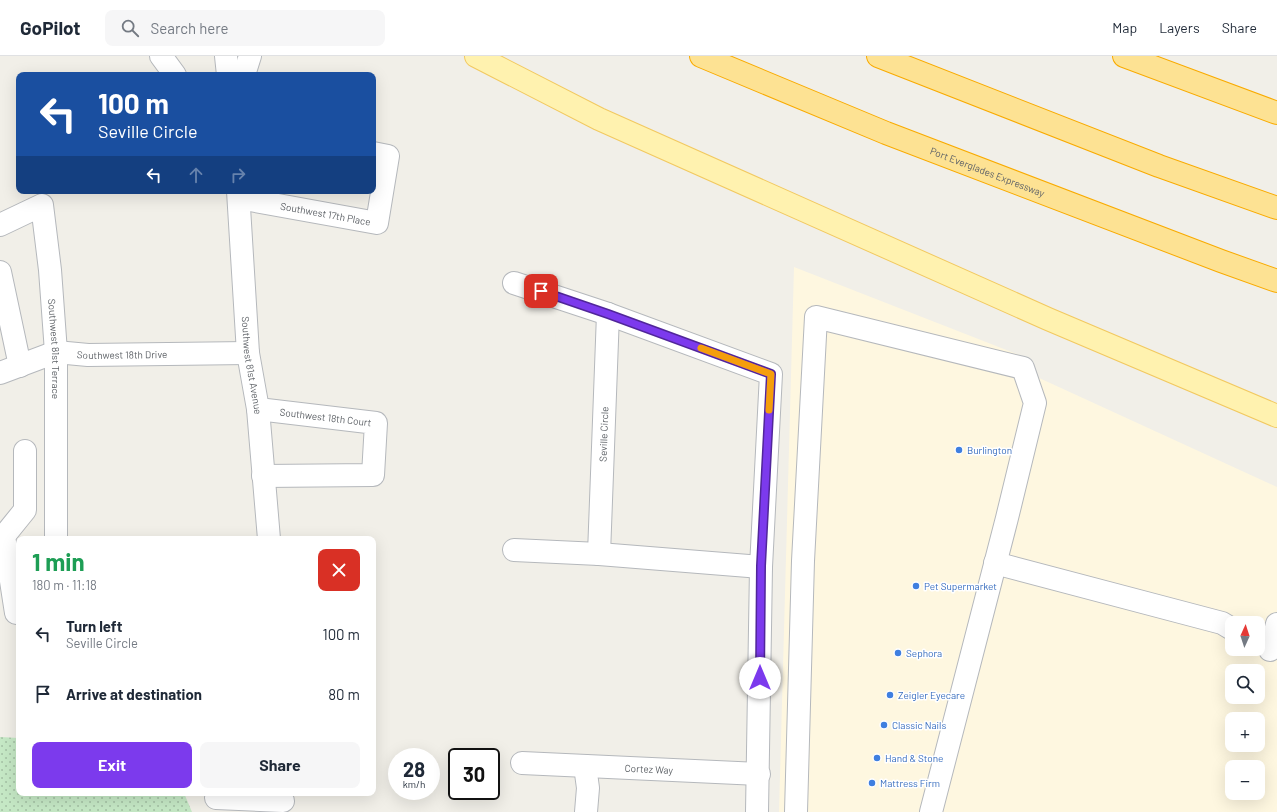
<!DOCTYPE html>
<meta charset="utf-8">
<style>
body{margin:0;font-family:Barlow,sans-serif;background:#f6f6f7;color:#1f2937;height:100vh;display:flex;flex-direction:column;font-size:15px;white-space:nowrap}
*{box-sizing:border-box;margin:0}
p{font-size:13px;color:#747a83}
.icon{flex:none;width:22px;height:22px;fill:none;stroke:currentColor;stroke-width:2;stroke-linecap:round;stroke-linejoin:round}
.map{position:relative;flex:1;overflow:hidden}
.sheet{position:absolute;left:16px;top:480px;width:360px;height:260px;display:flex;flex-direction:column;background:#fff;border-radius:8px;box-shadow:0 4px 16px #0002}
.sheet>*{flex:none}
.guide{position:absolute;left:16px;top:16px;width:360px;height:122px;border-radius:8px;box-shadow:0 4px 16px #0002;background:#1a4fa0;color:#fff;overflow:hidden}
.needle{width:26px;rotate:3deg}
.controls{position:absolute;left:1225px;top:560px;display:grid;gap:8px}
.controls a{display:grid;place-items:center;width:40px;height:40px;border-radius:8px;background:#fff;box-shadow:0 4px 16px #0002;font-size:20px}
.speed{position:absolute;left:388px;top:692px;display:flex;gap:8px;font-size:20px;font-weight:700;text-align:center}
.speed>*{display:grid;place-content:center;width:52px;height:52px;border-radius:50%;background:#fff;box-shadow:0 4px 16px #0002;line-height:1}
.speed small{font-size:10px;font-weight:400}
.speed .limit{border:2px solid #111;border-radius:6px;background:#fff;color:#111}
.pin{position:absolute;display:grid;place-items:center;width:34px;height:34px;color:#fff;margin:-17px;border-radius:8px;box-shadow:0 2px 6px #0006}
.me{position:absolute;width:44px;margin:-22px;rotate:0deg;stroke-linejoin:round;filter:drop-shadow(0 0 3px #0008)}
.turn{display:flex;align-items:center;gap:14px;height:84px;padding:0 16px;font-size:18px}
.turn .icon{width:52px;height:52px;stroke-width:2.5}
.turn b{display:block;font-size:28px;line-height:34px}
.lanes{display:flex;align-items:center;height:38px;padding:0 16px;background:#0003;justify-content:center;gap:20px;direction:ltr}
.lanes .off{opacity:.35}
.round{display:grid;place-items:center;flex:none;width:42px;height:42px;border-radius:8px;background:#f6f6f7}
.overview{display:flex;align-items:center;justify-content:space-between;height:68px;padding:0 16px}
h1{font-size:24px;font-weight:700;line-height:30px;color:#1e9e55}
.button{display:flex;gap:8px;margin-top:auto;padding:8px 16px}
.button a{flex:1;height:46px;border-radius:8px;background:#7c3aed;color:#fff;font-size:16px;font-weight:700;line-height:46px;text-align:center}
.button a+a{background:#f6f6f7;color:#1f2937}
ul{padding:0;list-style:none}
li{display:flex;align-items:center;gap:12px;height:60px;padding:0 16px}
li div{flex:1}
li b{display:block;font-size:15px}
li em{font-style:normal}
header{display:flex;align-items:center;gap:24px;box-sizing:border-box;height:56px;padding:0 20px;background:#fff;border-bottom:1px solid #e0e1e3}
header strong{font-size:19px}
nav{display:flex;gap:22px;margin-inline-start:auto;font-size:14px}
.search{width:280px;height:36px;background:#f6f6f7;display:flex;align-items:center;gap:10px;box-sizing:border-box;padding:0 14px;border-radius:8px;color:#747a83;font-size:15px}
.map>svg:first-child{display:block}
</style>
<header>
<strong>GoPilot</strong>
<div class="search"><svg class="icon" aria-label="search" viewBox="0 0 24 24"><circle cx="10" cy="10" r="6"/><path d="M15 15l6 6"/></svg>Search here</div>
<nav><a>Map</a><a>Layers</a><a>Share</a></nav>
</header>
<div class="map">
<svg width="1277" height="756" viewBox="0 0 1277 756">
<defs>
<pattern id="grass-dots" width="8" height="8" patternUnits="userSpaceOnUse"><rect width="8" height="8" fill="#c5e8c5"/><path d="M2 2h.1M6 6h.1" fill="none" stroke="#a3c0a4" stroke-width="1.8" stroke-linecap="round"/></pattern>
</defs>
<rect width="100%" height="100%" fill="#f1efe8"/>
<!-- commercial -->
<path fill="#fef7e0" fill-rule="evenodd" d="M794 211 1022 300 1037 321 1277 431V756H779ZM1232 567H1258V593H1232ZM1232 615H1258V641H1232ZM1232 663H1258V689H1232ZM1232 711H1258V737H1232Z"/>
<!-- grass -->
<polygon fill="url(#grass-dots)" points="0,681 19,682 19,737 184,737 192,756 0,756"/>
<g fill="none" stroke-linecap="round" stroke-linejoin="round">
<!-- minor casing -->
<g stroke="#b5b8bc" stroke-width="24">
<g id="minor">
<polyline points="161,0 175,19"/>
<polyline points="226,0 228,19"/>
<polyline points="244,19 250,0"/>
<path id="s1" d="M238 135 248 297 258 353 269 483"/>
<path id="s2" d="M239 142 377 167 388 100 373 97"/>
<path id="s3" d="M0 169 42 149 50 214 56 296V483"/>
<polyline points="0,216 20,310"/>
<polyline points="514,227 608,258 771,318 761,511 757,756"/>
<path id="s4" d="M0 317 56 296 88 299 248 297"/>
<path id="s5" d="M258 353 376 367 373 419 263 420"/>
<polyline points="514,494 599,498 761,511"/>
<path id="s6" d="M599 498 608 258"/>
<polyline points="995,507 1222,567 1232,573"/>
<polyline points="19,557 16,557 4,480 25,454 25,395"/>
<polyline points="1270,594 1277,568"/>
<path id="s7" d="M522 707 759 718"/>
<polyline points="585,710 588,732 586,756"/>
<polyline points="216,742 283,745"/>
<polyline points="796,756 803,505 816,261 1023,312 1035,347 1007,462 931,756"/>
</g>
</g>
<!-- major casing -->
<g stroke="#f2c960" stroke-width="24">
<polyline id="major" points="476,0 599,63 1048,263 1277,360"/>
</g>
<!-- highway casing -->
<g stroke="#f9ab00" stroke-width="24">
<g id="highway">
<path id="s8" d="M701 0 886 77 1221 205 1277 225"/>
<polyline points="878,0 1159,110 1277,152"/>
<polyline points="1124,0 1277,57"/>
</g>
</g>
<!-- minor -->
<use href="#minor" stroke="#fff" stroke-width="22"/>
<!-- major -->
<use href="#major" stroke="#fff2af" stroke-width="22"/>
<!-- highway -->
<use href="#highway" stroke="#fde293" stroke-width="22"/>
</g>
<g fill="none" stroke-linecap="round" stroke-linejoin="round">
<!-- route casing -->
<g stroke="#51269a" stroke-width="10">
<polyline id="route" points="541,235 608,258 771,318 761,510 760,622"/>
</g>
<!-- route -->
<use href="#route" stroke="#7c3aed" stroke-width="7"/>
<!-- slow -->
<polyline stroke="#f59e0b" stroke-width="7" points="701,292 771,318 769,354"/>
</g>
<!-- markers -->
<g fill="#3f7fe0" stroke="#fff" stroke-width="1.5">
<circle cx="959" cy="394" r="4"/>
<circle cx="916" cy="530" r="4"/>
<circle cx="898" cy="597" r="4"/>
<circle cx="890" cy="639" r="4"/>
<circle cx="884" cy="669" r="4"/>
<circle cx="877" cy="702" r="4"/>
<circle cx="872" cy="727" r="4"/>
</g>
<g text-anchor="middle" stroke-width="3" stroke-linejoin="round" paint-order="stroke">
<!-- street labels -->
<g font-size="10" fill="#5f6368" stroke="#fff">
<text dy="4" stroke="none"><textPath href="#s8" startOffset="309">Port Everglades Expressway</textPath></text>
<text dy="4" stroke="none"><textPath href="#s2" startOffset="88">Southwest 17th Place</textPath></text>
<text dy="4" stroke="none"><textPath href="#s3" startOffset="191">Southwest 81st Terrace</textPath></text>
<text dy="4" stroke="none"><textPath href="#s4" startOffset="126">Southwest 18th Drive</textPath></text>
<text dy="4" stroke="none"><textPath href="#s1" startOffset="175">Southwest 81st Avenue</textPath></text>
<text dy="4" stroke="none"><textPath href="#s5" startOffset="68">Southwest 18th Court</textPath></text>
<text dy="4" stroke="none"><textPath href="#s6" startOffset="120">Seville Circle</textPath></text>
<text dy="4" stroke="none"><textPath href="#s7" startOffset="127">Cortez Way</textPath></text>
</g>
<!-- shop labels -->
<g font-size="10" fill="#366cbe" stroke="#fff" text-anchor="start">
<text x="967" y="398">Burlington</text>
<text x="924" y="534">Pet Supermarket</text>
<text x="906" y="601">Sephora</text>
<text x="898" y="643">Zeigler Eyecare</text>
<text x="892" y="673">Classic Nails</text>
<text x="885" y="706">Hand &amp; Stone</text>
<text x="880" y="731">Mattress Firm</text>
</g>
</g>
</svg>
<div class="controls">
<a><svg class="needle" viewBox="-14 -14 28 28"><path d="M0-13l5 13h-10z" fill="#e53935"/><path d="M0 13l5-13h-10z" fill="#747a83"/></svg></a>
<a><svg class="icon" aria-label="search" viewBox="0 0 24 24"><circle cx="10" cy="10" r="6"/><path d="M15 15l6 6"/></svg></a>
<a>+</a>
<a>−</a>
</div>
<div class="speed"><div>28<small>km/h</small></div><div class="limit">30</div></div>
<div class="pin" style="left:541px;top:235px;background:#d93025"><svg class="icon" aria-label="arrive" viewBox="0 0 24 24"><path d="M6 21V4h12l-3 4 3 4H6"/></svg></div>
<svg class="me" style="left:760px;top:622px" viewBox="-20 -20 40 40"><circle r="19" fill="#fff"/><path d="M0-13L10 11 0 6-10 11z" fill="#7c3aed"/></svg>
<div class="guide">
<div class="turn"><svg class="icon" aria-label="left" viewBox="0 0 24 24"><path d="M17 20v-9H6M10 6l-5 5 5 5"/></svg><div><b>100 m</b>Seville Circle</div></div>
<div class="lanes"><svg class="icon" aria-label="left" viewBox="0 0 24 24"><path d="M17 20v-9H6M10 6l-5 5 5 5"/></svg><svg class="icon off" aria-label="ahead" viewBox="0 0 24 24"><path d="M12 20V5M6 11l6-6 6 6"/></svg><svg class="icon off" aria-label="right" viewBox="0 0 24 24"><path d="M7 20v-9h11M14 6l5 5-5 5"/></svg></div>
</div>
<section class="sheet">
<div class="overview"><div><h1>1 min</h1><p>180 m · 11:18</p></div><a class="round" style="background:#d93025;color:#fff"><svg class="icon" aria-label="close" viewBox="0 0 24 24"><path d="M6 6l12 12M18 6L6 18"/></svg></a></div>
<ul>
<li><svg class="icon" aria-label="left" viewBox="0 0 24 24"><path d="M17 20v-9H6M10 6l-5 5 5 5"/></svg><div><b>Turn left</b><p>Seville Circle</p></div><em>100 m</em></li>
<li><svg class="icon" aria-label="arrive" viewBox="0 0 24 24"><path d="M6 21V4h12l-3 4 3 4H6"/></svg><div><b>Arrive at destination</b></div><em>80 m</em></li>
</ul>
<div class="button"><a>Exit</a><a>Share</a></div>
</section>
</div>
